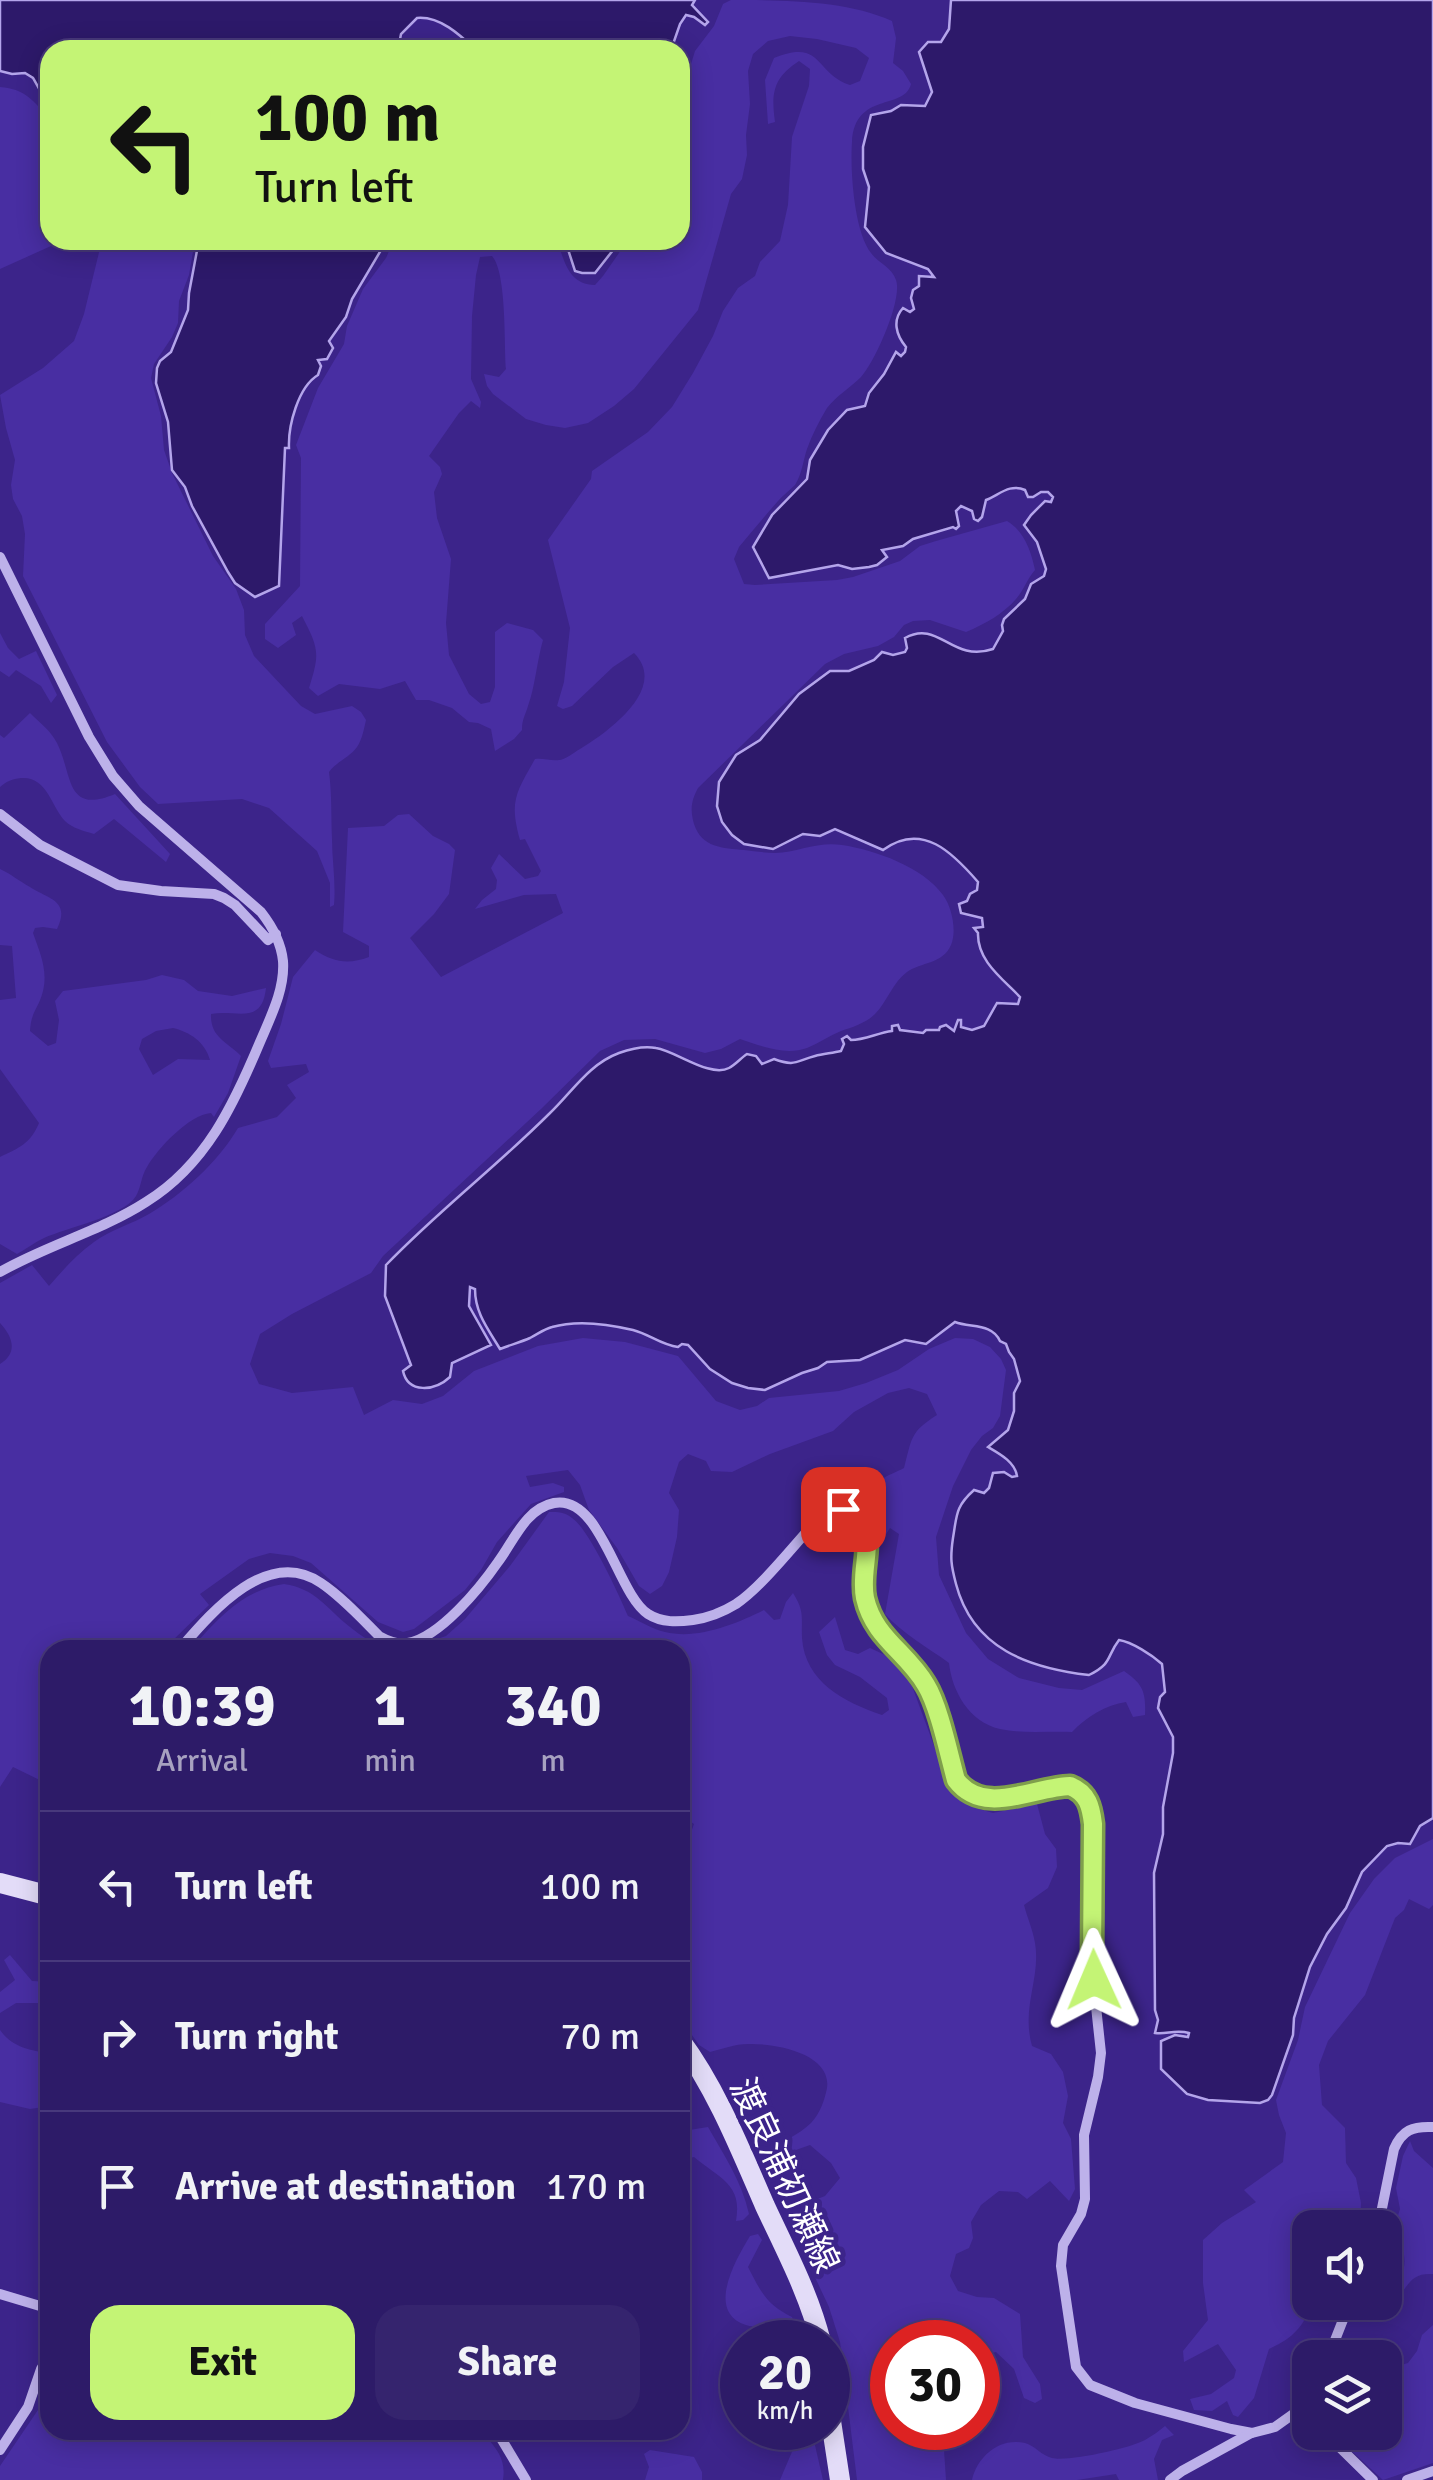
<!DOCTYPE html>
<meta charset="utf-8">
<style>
body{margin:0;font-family:Signika,"Noto Sans JP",sans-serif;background:#35246e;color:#f1f3f6;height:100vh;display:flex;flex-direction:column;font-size:38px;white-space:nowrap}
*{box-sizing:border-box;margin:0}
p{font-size:32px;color:#a7a1c0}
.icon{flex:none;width:55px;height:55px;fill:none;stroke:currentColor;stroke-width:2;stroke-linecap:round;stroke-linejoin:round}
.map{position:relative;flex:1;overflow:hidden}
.panel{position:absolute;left:40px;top:1640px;width:650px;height:800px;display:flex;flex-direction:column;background:#2d1b68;border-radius:30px;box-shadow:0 5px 25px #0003,0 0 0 2px #48397c}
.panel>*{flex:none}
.hud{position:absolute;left:40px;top:40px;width:650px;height:210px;border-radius:30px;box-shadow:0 5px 25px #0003,0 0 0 2px #48397c;background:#c4f475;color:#111;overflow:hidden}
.fabs{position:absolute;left:1292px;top:2210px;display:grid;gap:20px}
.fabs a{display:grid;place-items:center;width:110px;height:110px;border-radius:20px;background:#2d1b68;box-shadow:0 5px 25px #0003,0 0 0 2px #48397c;font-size:50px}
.speed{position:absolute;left:720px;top:2320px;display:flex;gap:20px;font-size:50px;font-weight:700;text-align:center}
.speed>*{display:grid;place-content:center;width:130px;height:130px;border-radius:50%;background:#2d1b68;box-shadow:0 5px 25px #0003,0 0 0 2px #48397c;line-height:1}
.speed small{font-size:25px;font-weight:400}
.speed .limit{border:15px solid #d22;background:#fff;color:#111}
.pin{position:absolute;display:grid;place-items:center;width:85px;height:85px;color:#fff;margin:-42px;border-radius:20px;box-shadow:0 5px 15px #0006}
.me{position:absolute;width:110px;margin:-55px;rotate:359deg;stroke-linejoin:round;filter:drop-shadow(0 0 8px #0008)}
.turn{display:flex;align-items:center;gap:35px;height:210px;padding:0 50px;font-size:45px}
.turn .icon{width:130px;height:130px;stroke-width:2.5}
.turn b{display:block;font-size:70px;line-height:85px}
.eta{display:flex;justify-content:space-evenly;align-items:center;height:170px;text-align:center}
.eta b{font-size:60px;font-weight:700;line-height:70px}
.cta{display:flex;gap:20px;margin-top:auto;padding:20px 50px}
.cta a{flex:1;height:115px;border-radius:30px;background:#c4f475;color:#111;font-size:40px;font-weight:700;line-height:115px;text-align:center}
.cta a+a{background:#35246e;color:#f1f3f6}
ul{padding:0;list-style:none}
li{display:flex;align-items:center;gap:30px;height:150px;padding:0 50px;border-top:2px solid #48397c}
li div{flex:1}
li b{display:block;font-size:38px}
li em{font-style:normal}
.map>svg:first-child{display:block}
</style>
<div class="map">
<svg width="1433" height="2480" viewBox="0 0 1433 2480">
<rect width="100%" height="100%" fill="#3c248a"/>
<!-- green -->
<g fill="#482ea2" fill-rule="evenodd">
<path d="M731 0C781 0 847 0 892 21L896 38 893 63 903 71 911 84C904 111 855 91 852 142 850 170 854 231 871 253 878 263 892 267 896 280 903 299 875 362 861 377 850 388 836 396 827 408 819 421 812 435 807 449 803 461 802 474 795 485 790 490 783 495 778 501 765 516 752 531 739 547L734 559 744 584 755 585 837 580 853 577 900 561 920 546 936 541 1007 521C1024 531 1031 551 1035 570 1027 579 1024 590 1016 599 1003 614 985 624 966 632L930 620 913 621 904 625 894 637 878 646 844 654 825 664 698 788C691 801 690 810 694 824 702 848 723 848 744 850 754 851 765 853 775 853 798 852 819 841 842 845 875 850 923 867 943 895 952 907 957 931 951 945 943 964 921 962 907 972 893 982 887 1002 875 1014 866 1023 853 1027 841 1031 829 1036 819 1043 807 1048 785 1056 761 1046 740 1039L721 1049 705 1053 655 1039 624 1040 600 1051 541 1109 383 1256 371 1273 292 1314 260 1334 250 1364 259 1384 292 1393 353 1387 364 1415 393 1400 422 1404 443 1396 474 1371 538 1346 583 1338 625 1342 678 1356 716 1401 740 1410 757 1406 769 1398 839 1391 866 1383 898 1370 929 1349 955 1338 973 1339 990 1347 1001 1359 1006 1370 1000 1416 993 1428 982 1436 971 1450 953 1486 936 1537 939 1575 966 1633 988 1659 1019 1678 1059 1688 1082 1690 1124 1671C1143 1684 1146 1692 1145 1715L1133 1717 1126 1702C1106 1705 1086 1717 1072 1732 1049 1731 1022 1734 1000 1729 969 1722 952 1691 949 1663 927 1647 903 1634 885 1614L899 1534 890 1528 880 1544 874 1545C874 1523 860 1496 881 1480 887 1475 897 1472 904 1468 912 1438 910 1432 937 1415L927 1394 909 1388 888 1393 854 1412 833 1431 770 1454 732 1472 711 1471 706 1461 688 1454 679 1462 669 1493 679 1510 677 1537 669 1572 662 1586 650 1594 639 1586 617 1548 589 1510 580 1485 568 1470 526 1476 530 1487 553 1483 564 1487V1492L531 1504 497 1542 481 1570 465 1590 414 1629 403 1632 378 1622 311 1563 293 1556 270 1553 249 1559 200 1594 209 1605 169 1644 165 1650H50V1785L13 1767 0 1787V1364C19 1352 12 1336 0 1323V1283L32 1265 49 1286C63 1270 77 1254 94 1242 110 1230 132 1224 149 1214 184 1193 217 1163 238 1128L277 1117 296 1098 287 1085 309 1072 306 1064 271 1068 268 1061 281 1024 293 977 315 950C333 962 348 965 369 957V946L343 932 348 828 384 826 398 815 409 814 433 836 449 844 455 850 449 894 434 914 410 938 441 977 563 913 556 894 524 895 475 909 482 900 496 889 497 880 491 868 499 854 525 879 538 876 541 871 525 839 520 840C509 801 516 793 535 759 543 758 551 761 559 760 565 760 573 753 580 749 608 732 669 688 634 653L613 667 572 706 563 709 557 706 564 682 570 628 548 540 591 479 592 471 648 432 672 407 693 373 713 336 723 311 738 288 755 276 760 262 780 241 788 205 792 137 809 86 810 69 799 61C773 78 771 93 775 122L768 124 765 80 774 58C823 38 814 73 850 85L860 81 869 58 856 48 817 39 790 36 768 41 753 54 748 71 750 104 746 135 747 155 742 179 731 194 698 310 634 389 614 406 588 423 565 428 546 425 526 419 493 394 487 386 484 374 499 377 506 369C504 344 507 273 492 256L480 257 476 275 472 316 471 379 481 402 480 408 471 401 459 413 429 456 440 467 442 474 434 492 437 518 451 559 446 623 449 655 469 694 481 704 490 702 495 687V632L507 623 533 630 543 640C537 661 535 687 528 706 525 716 522 719 522 730L514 739 495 751 491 729 478 723 469 722 452 708 429 700H416L405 681 380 689 339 684 318 696 309 688C320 653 319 649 302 616L292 623 296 635 278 648 265 639V624L300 586 301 458 296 445 318 388 344 344 347 326 363 289 386 258 394 240H557C564 261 569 285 595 285L603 276 628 240H680V100L695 51 714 26 723 4Z"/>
<path d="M0 87C26 89 33 101 50 119V240H59L51 246 0 269Z"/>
<path d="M102 240H195L189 275 179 301 178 323 172 337 154 364 151 378 161 416 164 450 172 473 213 556 236 589 244 610 245 635 254 656 301 706 315 714 352 706 361 712 366 720C364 729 362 740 357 747 349 758 337 761 329 772 332 795 331 816 332 839 332 861 336 882 334 905L330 907V883L317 851 269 808 242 799 158 804 140 787 107 742 23 576 25 534 22 516 13 499 11 485 15 460 6 428 0 395 43 368 74 341 84 314Z"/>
<polygon points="0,633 8,648 19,659 36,651 57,695 51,703 41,686 16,670 9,677 0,671"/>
<path d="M30 713C40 723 51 731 57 743 73 775 65 815 115 794L170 854 166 862 114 819 94 834C84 831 72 828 65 821 51 806 47 776 21 778 12 779 7 781 0 787V735L4 738Z"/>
<path d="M0 869C11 874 19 881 30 887 48 899 71 900 57 929L43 927 35 928 33 933C40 953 48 970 43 991 39 1008 31 1011 30 1031L48 1046 56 1043 59 1020 55 1001 63 991 146 980 162 975 184 980 198 991 232 996 266 988C262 1026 236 1009 211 1014 210 1038 228 1042 241 1056L228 1093 214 1117 211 1113C189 1115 158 1148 147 1167 141 1176 141 1188 136 1196 124 1216 66 1228 44 1238 35 1242 26 1249 17 1254L0 1244V1157C19 1148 31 1143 39 1123L0 1069V1000L16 998 12 946 0 945ZM173 1028C190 1032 205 1042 210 1060L178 1059 153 1075 139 1049 142 1039 156 1031Z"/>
<path d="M549 1512C558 1512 565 1512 572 1518 589 1529 619 1595 628 1616 640 1621 652 1629 665 1632 697 1640 736 1624 764 1610L774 1620 780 1619 786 1602 793 1593C805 1612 801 1617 802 1638 805 1682 844 1702 882 1715L889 1710 887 1698 860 1677 835 1665 827 1655 819 1632 835 1617 845 1650 858 1654 870 1648 885 1655 898 1667 912 1686 950 1789 976 1808 993 1813 1037 1804 1045 1834 1056 1849 1057 1867 1048 1888 1024 1905C1027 1917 1033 1930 1035 1943 1041 1978 1021 2007 1032 2046L1051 2054 1063 2072 1068 2096 1063 2123 1071 2139 1075 2189 1069 2201 1050 2181 1027 2199 1018 2192 999 2191 981 2205 971 2222 973 2238 969 2248 956 2254 950 2276 958 2291 977 2297 994 2298 1020 2314 1023 2357 1040 2384 1042 2399 1035 2403 1024 2398 1014 2369 996 2352 978 2356V2342H892V2428H956L955 2431 943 2435 946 2480H857L840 2342 829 2307 788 2220 792 2209 825 2196 840 2178 831 2163 810 2145 779 2156 782 2164 764 2172 758 2155C775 2145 798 2136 811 2123 820 2114 825 2099 827 2088 832 2053 774 2043 748 2044 735 2044 722 2049 710 2052L699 2045 680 2018V1863L694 1824 680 1815V1650H405L446 1636 465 1619 510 1566Z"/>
<path d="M284 1584C315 1588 327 1609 350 1627 361 1636 373 1643 384 1650H190C217 1620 242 1590 284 1584Z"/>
<path d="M1433 1839V1905L1429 1909 1409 1899 1404 1910 1395 1918 1365 1995 1328 2041 1319 2065 1322 2105 1345 2128 1346 2163 1356 2178 1361 2203 1360 2227 1310 2228V2302L1314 2303C1301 2328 1295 2337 1269 2349L1254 2398 1238 2417 1233 2415 1227 2401 1212 2411 1194 2410 1190 2399 1211 2394 1234 2378 1236 2370 1218 2344 1184 2362 1183 2351 1208 2320 1203 2283V2240L1222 2223 1256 2202 1244 2190 1283 2162 1286 2133 1279 2115 1276 2100 1298 2040 1305 2007 1350 1913 1374 1879 1395 1858Z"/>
<polygon points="10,1955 32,1981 50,1982 50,2003 16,2003 0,2013 0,1992 15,1980 4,1960"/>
<path d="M0 2030C12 2047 30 2051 50 2053V2106L30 2109 0 2102Z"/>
<path d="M680 2110 683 2131 708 2127C724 2155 742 2182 749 2214L743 2220 736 2221C743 2184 719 2178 694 2157L683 2160 680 2166Z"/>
<path d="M1410 2141 1414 2151 1433 2168V2274C1417 2273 1412 2278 1403 2291L1393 2287C1402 2277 1406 2269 1404 2255L1398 2252 1390 2255 1388 2248 1400 2209 1396 2188 1403 2156Z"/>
<path d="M758 2234 762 2240 748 2267C761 2292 766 2304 792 2317L802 2342H790L786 2330C775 2328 754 2328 746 2325 705 2312 736 2259 750 2236Z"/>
<polygon points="1433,2325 1433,2463 1383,2480 1345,2445 1353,2438 1348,2433 1385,2432 1385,2372 1391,2368 1408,2363 1417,2351 1422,2335"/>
<path d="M50 2372V2430H468L472 2433 486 2436C498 2451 506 2460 503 2480H0V2466L40 2407Z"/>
<path d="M1165 2426 1174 2435 1162 2440 1154 2459 1158 2480H1119L1116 2474 1077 2480H972C977 2457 999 2437 1025 2443 1034 2445 1042 2456 1052 2458 1068 2462 1131 2448 1145 2440 1152 2436 1159 2431 1165 2426Z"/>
<polygon points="793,2428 811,2428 823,2480 780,2480 794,2447"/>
<polygon points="650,2450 694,2457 702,2472 702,2480 645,2480 649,2467 644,2454"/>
</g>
<!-- water -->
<g fill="#2d196a" stroke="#b4a5eb" stroke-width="2.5">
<path d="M0 0H695L692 5 708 22 705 25 694 17 686 15 680 24 671 50H476C460 35 440 16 417 18L401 34 398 50H50V108L33 78 25 73 12 74 0 71Z"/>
<path d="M951 0H1433V1818L1420 1826 1410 1844 1398 1843 1387 1846 1362 1872 1346 1908 1327 1934 1310 1967 1294 2018 1293 2035 1272 2095 1268 2100 1260 2103 1208 2100 1187 2094 1161 2069V2041L1175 2035 1188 2037 1189 2033C1175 2029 1166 2035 1155 2033L1158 2020 1155 2010 1154 1873 1163 1834V1807L1173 1753V1737L1158 1708 1160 1697 1165 1692 1162 1664C1152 1655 1132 1642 1119 1640 1106 1657 1113 1663 1089 1675 1029 1668 973 1649 956 1584 951 1565 950 1558 953 1538 957 1515 955 1507 974 1490L984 1493 989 1488 993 1473 1004 1472 1012 1477 1017 1476C1015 1462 1000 1454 988 1447L1008 1430 1014 1411V1393L1020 1381 1014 1359 1009 1352 1006 1344 1000 1341C992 1323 971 1328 955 1322L926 1344 905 1340 860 1360 827 1362 818 1368 802 1373 765 1390 748 1388 732 1383 710 1369 688 1345 682 1344 678 1347C661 1345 649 1334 633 1330 608 1324 576 1320 552 1327 544 1329 538 1334 530 1338 521 1342 510 1345 500 1349 488 1329 475 1313 475 1289L470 1287 469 1306 491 1345 452 1363 450 1377C435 1391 408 1394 403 1371L411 1365 385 1296 386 1265C438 1211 497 1166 550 1113 572 1092 589 1064 619 1053 630 1049 645 1046 656 1048 676 1051 710 1078 729 1068 735 1065 741 1058 747 1054L756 1056 762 1064 774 1059C795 1067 796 1061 815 1056 823 1054 832 1053 841 1051L844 1044 842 1039 847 1036 851 1040C865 1040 877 1033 892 1031V1026L898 1025 900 1030 923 1033 926 1030H939L940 1027 946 1025 954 1031 958 1020H961V1027L972 1030 984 1026 997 1003 1018 1004 1020 997C1003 979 977 961 978 933L974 928 983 927 982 918 961 913 959 904 967 901 970 894 977 890 978 882C953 853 922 821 883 850L835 829 820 836 803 834 773 849 744 844 732 835 722 822 717 806 719 782 736 755 760 740 799 694 830 671H849L874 660 882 652 893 655 905 652 907 648 905 638C939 619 951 663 993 649L1003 631 1002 625 1004 619 1025 599 1031 584 1044 576 1046 569 1037 542 1024 525 1031 515 1045 501 1051 502 1053 497 1048 492H1041L1033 497H1028L1025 490C1010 483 999 495 986 500L982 517 978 521 974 519 972 511 961 506 956 511 959 526 956 529 953 527 913 539 903 546 882 550 887 557 877 565 869 567 852 569 838 565 769 578 753 547 772 515 807 479 810 460 828 430 847 410 865 406 869 393 884 374 896 352 901 356 905 352 906 347C896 335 892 320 903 308L910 312 914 309 911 298 913 290 919 286V276L934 277 928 269 886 253 865 227 869 187 863 169V147L871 115 891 111 901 105 925 106 932 92 919 52 928 42H941L949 29Z"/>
<path d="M199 240H387L352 299 346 317 329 341 333 348 327 359 318 360 321 366 318 375C298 387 288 426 289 448H285L279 586 255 597 235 583 228 572 192 506 185 487 172 470 168 422 156 383 157 368 160 361 171 352 188 310 189 293Z"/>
<polygon points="565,240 621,240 595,273 582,273 575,271"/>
</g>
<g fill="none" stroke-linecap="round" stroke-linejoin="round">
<!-- minor -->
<g stroke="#bdb1ea" stroke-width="10">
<path d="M0 557 89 737 113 776 139 806 261 912C272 926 281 942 283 961 285 989 271 1016 260 1042 234 1104 206 1165 146 1202 101 1231 47 1245 0 1272"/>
<polyline points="0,814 40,845 118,885 161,891 214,894 224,898 235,905 268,940 276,934"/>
<path d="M179 1650C211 1613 267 1546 321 1583 342 1597 361 1618 379 1636 388 1641 398 1645 408 1643 440 1637 480 1588 498 1562 514 1541 525 1509 554 1503 601 1494 617 1594 648 1614 662 1623 678 1622 693 1620 707 1618 723 1612 736 1604 763 1586 797 1541 821 1516 834 1509 852 1505 862 1521 875 1544 860 1573 865 1597 873 1638 907 1652 926 1684 933 1695 935 1709 939 1721 945 1741 951 1761 956 1780 984 1817 1033 1787 1071 1785L1086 1797 1091 1810 1094 1885 1091 1960 1101 2053 1098 2077 1084 2135 1085 2199 1081 2214 1063 2245 1061 2266 1076 2367 1090 2385 1135 2403 1231 2429 1252 2433 1275 2427 1310 2402"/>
<polyline points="39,1892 50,1873"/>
<path d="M1378 2228 1394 2149C1402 2130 1413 2126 1433 2127"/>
<polyline points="0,2294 50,2309"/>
<polyline points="1328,2358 1350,2302"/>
<polyline points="496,2430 526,2480"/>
<polyline points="1324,2432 1373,2480"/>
<polyline points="0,2450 28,2407 41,2369 50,2354"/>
<polyline points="1170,2480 1182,2471 1251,2433"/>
<polyline points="1407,2480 1433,2471"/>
</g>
<!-- secondary -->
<g stroke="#e3dcf8" stroke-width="20">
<polyline points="0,1883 50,1896"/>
<path d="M680 2040C716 2088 741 2151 765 2206 786 2251 809 2294 821 2342"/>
<polyline points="828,2373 831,2421 840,2480"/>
</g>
</g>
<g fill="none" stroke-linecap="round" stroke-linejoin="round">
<!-- route casing -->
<g stroke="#7f9f4c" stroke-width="25">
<path id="route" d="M843 1509C884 1527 858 1564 865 1598 874 1638 907 1652 926 1685 939 1706 949 1755 956 1780 984 1817 1033 1787 1070 1786 1088 1793 1091 1807 1093 1824L1092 1960 1094 1980"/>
</g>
<!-- route -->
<use href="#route" stroke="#c4f475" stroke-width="18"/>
</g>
<g text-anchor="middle" stroke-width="10" stroke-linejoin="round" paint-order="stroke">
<!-- street labels -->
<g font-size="35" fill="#fff" stroke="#3c248a">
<text transform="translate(785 2175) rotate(65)" y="12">渡良浦初瀬線</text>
</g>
</g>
</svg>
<div class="fabs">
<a><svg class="icon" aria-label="sound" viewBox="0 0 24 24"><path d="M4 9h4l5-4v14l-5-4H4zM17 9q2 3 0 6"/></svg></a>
<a><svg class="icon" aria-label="layers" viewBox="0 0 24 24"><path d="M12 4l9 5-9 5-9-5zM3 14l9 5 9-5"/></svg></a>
</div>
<div class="speed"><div>20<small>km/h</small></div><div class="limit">30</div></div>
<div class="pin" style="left:843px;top:1509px;background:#d93025"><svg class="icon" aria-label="arrive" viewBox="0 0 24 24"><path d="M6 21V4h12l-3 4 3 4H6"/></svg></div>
<svg class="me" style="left:1094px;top:1980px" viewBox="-20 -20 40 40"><path d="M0-17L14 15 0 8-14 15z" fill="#c4f475" stroke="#fff" stroke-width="4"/></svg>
<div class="hud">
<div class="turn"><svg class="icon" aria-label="left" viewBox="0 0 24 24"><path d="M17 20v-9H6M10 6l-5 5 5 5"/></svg><div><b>100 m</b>Turn left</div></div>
</div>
<section class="panel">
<div class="eta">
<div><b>10:39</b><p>Arrival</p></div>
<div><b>1</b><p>min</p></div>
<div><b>340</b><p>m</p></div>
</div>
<ul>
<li><svg class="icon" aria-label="left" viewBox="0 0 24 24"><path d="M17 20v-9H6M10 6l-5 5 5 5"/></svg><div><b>Turn left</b></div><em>100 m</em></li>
<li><svg class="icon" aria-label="right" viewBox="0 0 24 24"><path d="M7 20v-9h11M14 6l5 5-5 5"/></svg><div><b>Turn right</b></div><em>70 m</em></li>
<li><svg class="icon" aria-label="arrive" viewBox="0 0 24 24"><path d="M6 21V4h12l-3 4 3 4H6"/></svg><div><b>Arrive at destination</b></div><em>170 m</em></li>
</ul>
<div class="cta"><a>Exit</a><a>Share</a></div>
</section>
</div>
